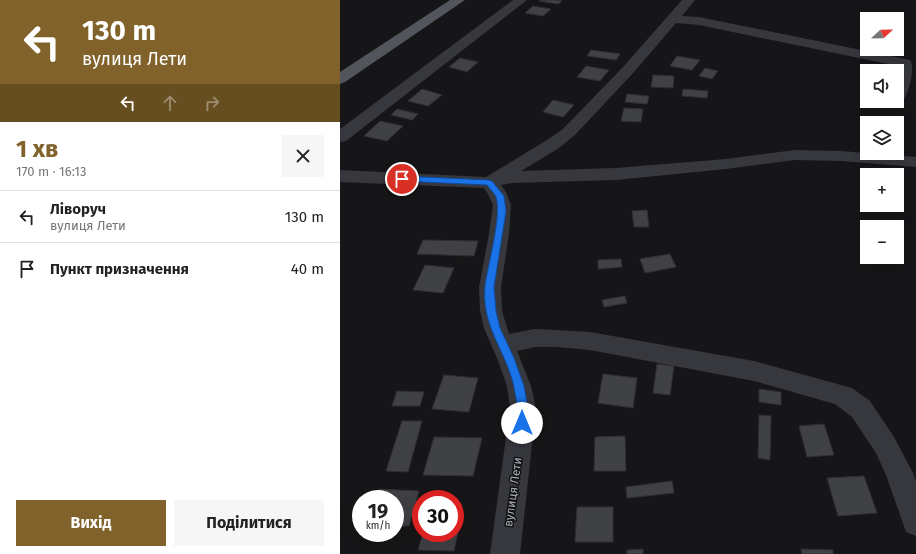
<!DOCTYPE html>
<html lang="uk">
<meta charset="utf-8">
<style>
body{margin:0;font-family:"Fira Sans",sans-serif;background:#f6f6f6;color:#222;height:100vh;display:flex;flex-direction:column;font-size:15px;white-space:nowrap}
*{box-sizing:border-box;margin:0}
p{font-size:13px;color:#767676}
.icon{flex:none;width:22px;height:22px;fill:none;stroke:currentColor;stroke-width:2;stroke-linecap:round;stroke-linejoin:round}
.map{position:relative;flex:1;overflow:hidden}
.panel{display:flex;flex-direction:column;background:#fff;width:340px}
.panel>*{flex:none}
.guide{background:#80622a;color:#fff;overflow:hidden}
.needle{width:26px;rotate:68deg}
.controls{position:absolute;left:520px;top:12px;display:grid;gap:8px}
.controls a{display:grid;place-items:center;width:44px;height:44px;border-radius:0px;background:#fff;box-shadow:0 4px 16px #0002;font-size:20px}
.speed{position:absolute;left:12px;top:490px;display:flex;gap:8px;font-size:20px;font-weight:700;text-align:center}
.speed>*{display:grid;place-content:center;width:52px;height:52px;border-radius:50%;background:#fff;box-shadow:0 4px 16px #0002;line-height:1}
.speed small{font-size:10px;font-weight:400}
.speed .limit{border:6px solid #d22;background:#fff;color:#111}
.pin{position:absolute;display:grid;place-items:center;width:34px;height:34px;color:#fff;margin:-17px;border:2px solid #fff;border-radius:50%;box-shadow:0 1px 4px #0007}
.me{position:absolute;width:44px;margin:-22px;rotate:0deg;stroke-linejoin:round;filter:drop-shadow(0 0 3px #0008)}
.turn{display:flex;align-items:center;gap:14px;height:84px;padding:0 16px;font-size:18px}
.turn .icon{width:52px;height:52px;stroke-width:2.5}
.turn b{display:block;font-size:28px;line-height:34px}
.lanes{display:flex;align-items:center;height:38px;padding:0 16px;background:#0003;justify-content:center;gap:20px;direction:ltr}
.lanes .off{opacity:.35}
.round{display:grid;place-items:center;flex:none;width:42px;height:42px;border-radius:0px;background:#f6f6f6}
.headline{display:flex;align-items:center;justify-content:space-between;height:68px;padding:0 16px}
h1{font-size:24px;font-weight:700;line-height:30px;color:#80622a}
.cta{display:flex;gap:8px;margin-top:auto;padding:8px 16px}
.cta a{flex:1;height:46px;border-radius:0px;background:#80622a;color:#fff;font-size:16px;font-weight:700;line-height:46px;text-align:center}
.cta a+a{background:#f6f6f6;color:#222}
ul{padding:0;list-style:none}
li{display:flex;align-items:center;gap:12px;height:52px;padding:0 16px;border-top:1px solid #e0e0e0}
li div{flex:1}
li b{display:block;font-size:15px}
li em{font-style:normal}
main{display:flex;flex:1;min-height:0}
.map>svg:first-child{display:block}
</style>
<main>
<section class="panel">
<div class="guide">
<div class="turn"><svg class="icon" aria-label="left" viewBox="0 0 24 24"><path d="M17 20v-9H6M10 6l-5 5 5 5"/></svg><div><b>130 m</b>вулиця Лети</div></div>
<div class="lanes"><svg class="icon" aria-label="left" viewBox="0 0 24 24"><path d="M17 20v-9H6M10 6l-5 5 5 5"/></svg><svg class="icon off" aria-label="ahead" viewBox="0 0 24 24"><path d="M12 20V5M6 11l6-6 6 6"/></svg><svg class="icon off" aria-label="right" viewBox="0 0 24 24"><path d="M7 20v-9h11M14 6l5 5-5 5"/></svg></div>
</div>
<div class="headline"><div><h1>1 хв</h1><p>170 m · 16:13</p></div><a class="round"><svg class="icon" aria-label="close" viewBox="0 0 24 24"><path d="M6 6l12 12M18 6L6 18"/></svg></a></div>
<ul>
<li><svg class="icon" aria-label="left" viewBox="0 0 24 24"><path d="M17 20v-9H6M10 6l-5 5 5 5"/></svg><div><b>Ліворуч</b><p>вулиця Лети</p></div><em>130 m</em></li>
<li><svg class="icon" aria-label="arrive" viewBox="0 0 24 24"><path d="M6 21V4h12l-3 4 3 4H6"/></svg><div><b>Пункт призначення</b></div><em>40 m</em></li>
</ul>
<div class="cta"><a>Вихід</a><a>Поділитися</a></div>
</section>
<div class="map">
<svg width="576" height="554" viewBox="0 0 576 554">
<rect width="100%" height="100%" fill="#161618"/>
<!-- building -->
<g fill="#404145" stroke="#303034">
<polygon points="200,0 216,0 222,1 218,4 199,1"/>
<polygon points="193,6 211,9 203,16 185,13"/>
<polygon points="251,50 280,54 276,60 247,56"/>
<polygon points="337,56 360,60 352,70 330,66"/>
<polygon points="120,58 138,62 127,72 109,67"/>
<polygon points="246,66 269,70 260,81 237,77"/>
<polygon points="365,68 378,71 372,79 359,76"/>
<polygon points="313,75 334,76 333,88 311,87"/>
<polygon points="82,89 102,95 88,106 68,101"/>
<polygon points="343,89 368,91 367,98 342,96"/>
<polygon points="287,94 309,96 307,104 285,102"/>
<polygon points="213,100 234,105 223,117 203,112"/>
<polygon points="284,108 303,109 301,122 281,121"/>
<polygon points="57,109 78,114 72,120 51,115"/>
<polygon points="40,121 63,126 47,141 24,136"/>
<polygon points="307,210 309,227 294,227 292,211"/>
<polygon points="83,240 138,241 134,256 77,254"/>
<polygon points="330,254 336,267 305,273 300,259"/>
<polygon points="281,259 282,267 258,269 258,260"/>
<polygon points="85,265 114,268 103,293 73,290"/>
<polygon points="285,296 287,303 264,307 262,300"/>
<polygon points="317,364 334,366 330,395 313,393"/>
<polygon points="263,374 297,378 293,408 258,403"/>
<polygon points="104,375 138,378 129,412 92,409"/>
<polygon points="419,389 441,392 441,405 419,402"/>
<polygon points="57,391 84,392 80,406 52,406"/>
<polygon points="419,415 431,416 430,460 418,458"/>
<polygon points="62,421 82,421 68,472 46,471"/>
<polygon points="484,424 494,455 467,457 459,426"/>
<polygon points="285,436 286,471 254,471 255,437"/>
<polygon points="94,437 142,438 133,476 83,475"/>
<polygon points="524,476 537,513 498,516 487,478"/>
<polygon points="332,481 334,493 287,498 286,487"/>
<polygon points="39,489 79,491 69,526 55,526 55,499 36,499"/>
<polygon points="237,507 273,507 273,542 235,542"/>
<polygon points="115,514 122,514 114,551 78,550 83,533 115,533"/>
<polygon points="303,549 303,554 287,554 287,550"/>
<polygon points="461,549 493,550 493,554 462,554"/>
</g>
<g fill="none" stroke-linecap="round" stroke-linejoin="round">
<!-- minor -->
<g fill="#37383d" fill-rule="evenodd">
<polygon points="173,0 187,0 6,141 0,142 0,129"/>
<path d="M342 0H355L342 16 359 17 570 60C576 68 568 95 562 103L557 105 552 103 550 101H557L558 66 359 25 336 23 294 72 235 135 219 148 181 171 276 168 386 159 455 150 501 151 576 157V167L501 161 455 160 386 169 276 180 172 183 161 185 166 192 171 205 169 234 161 287 162 311 169 334 195 329 250 332 414 361 512 388 530 401 554 437 573 473 576 482V536L566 532 546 475 536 453 512 417 495 404 414 381 250 350 217 347H195L177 351 191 386 196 408 180 554H150L170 408 167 386 157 358 144 328 140 311 139 287 149 234 153 205 148 194 144 188 0 182V170L146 177 207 140 223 129 284 66Z"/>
</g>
<!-- major -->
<polygon fill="#53555c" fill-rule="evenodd" points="110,0 125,0 5,82 0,84 0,72"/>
</g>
<!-- route -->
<path fill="#1a73e8" stroke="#114b97" d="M62 176 149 180 152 181 164 196 166 211 154 287 156 311 160 328 174 358 184 386 188 408V423L186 426 182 428 178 426C175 420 177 415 177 408 177 401 175 394 174 387 166 350 141 327 145 285 148 265 162 215 156 197 154 193 150 189 147 185L60 181V177Z"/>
<g text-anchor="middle" stroke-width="3" stroke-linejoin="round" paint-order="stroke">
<!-- street labels -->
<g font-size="12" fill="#a8adb8" stroke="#111113">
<text transform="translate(173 492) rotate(-82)" y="4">вулиця Лети</text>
</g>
</g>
</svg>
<div class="controls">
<a><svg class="needle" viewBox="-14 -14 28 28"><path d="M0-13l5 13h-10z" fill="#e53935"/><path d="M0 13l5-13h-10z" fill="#767676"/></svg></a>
<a><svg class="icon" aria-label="sound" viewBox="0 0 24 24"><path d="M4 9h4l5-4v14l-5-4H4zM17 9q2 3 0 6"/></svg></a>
<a><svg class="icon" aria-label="layers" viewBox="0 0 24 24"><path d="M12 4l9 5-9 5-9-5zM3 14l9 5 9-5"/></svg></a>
<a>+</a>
<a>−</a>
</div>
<div class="speed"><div>19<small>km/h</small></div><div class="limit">30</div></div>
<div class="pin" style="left:62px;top:179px;background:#d93025"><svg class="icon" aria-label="arrive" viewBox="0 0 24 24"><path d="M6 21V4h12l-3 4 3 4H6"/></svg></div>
<svg class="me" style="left:182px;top:423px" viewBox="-20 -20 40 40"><circle r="19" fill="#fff"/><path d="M0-13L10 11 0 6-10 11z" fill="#1a73e8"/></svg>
</div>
</main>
